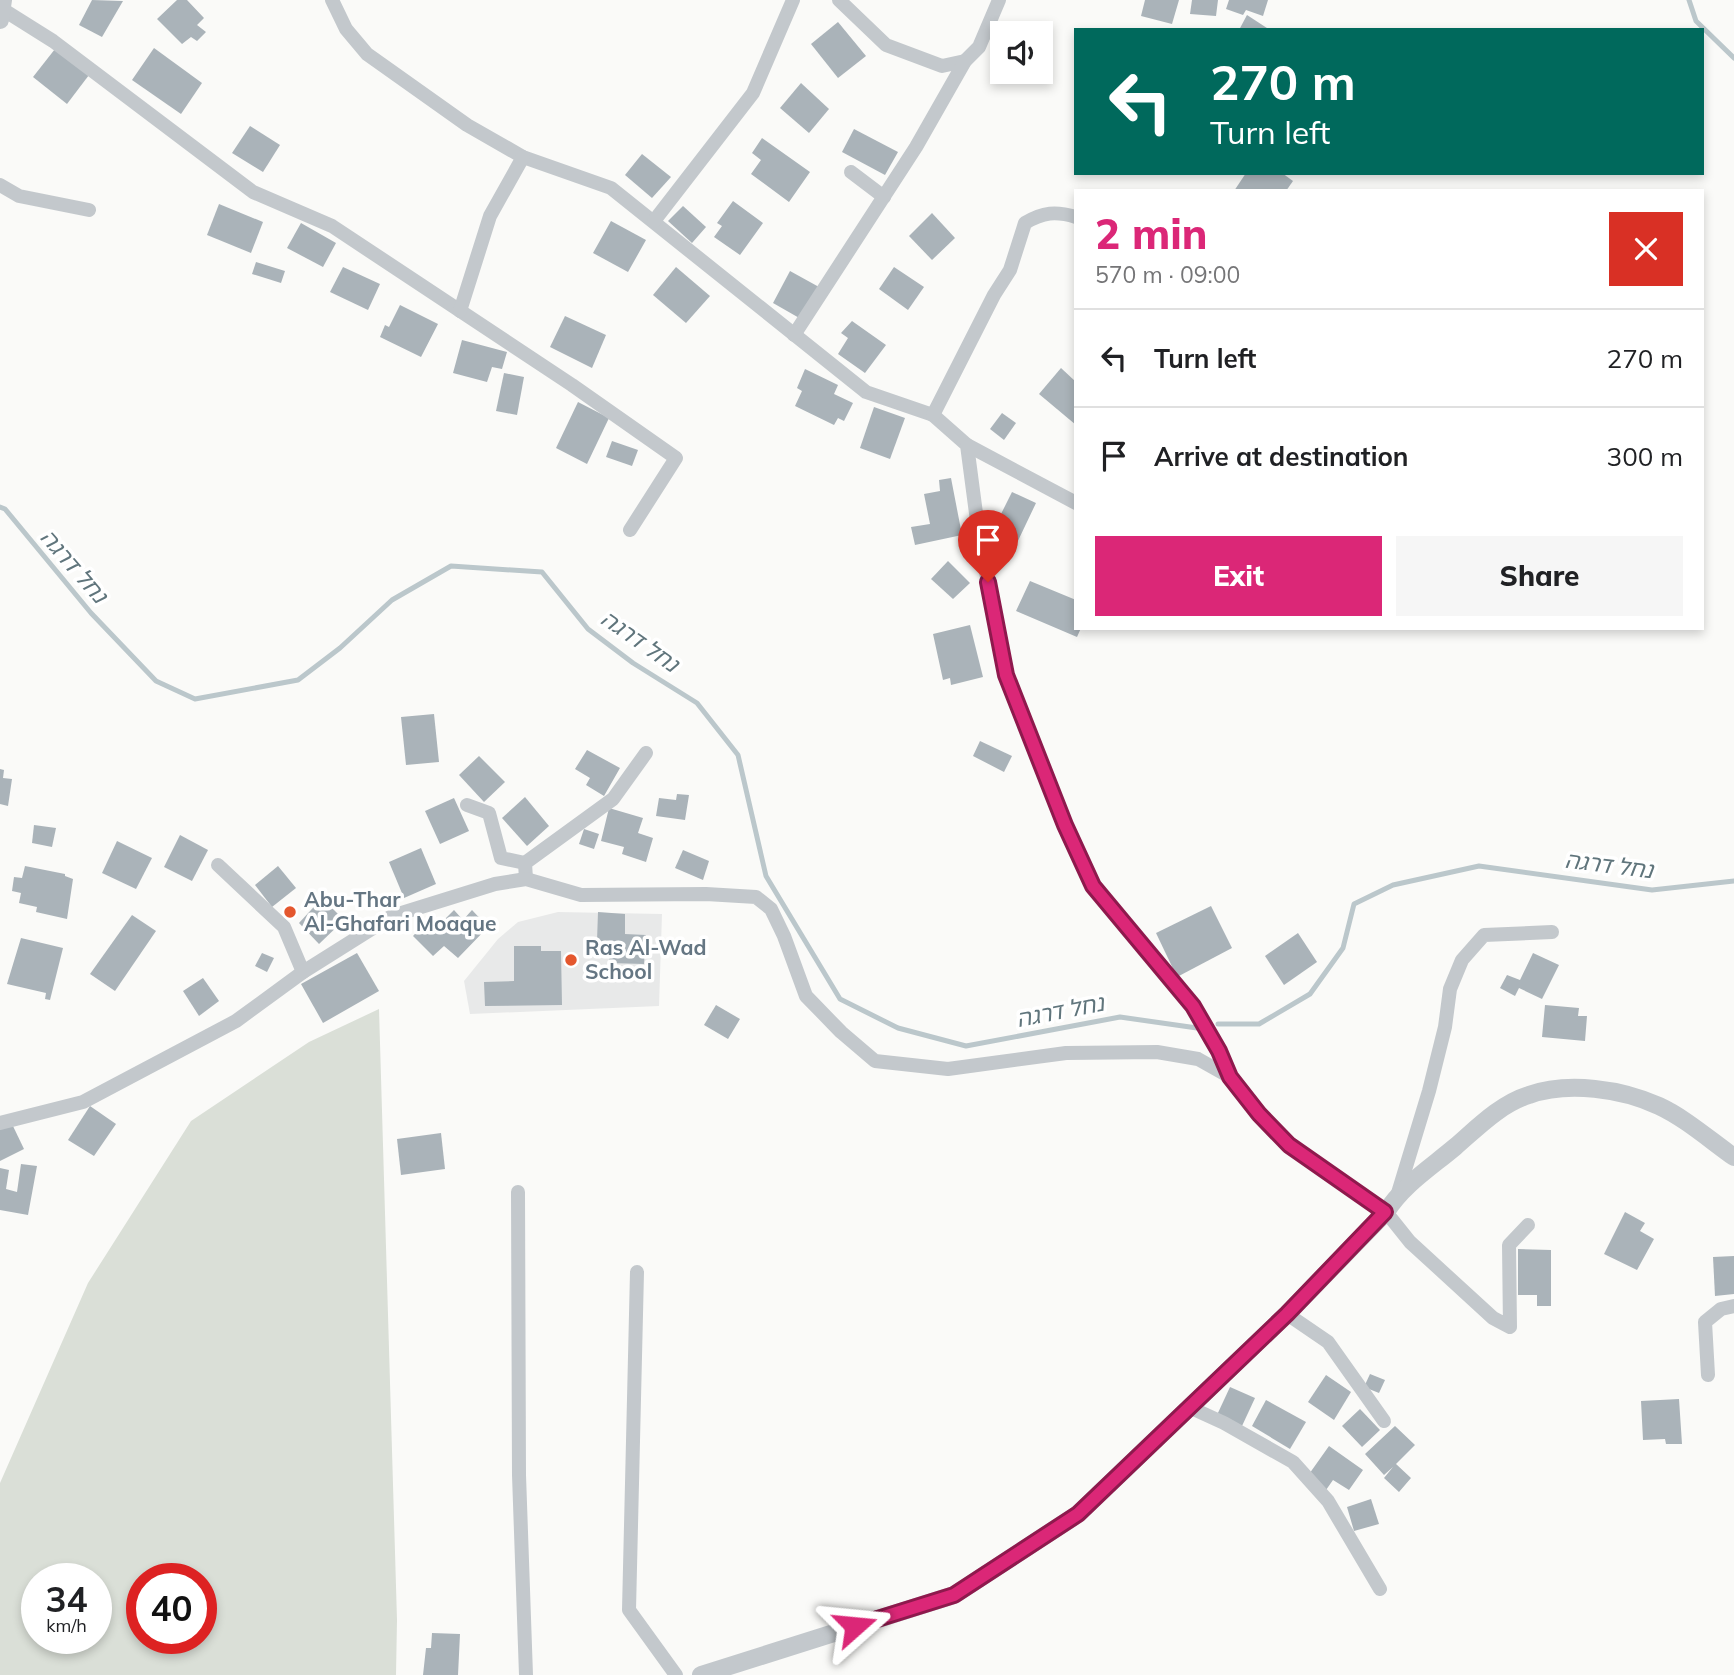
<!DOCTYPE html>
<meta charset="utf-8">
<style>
body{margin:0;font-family:Mulish,"Noto Sans Hebrew",sans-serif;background:#f6f6f6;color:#202124;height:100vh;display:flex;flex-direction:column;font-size:26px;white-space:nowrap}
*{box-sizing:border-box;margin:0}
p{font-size:23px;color:#757577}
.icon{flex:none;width:38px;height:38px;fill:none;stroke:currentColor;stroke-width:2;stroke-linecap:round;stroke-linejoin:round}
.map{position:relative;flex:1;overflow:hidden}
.panel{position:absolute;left:1074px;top:189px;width:630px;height:441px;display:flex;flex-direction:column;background:#fff;border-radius:0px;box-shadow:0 4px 10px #0003}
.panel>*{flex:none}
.hud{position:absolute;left:1074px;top:28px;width:630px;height:147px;border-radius:0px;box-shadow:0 4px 10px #0003;background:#00695c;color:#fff;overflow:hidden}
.controls{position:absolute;left:990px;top:21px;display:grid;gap:14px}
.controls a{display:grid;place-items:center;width:63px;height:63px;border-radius:0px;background:#fff;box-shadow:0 4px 10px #0003;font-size:35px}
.speed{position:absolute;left:21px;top:1563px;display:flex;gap:14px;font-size:35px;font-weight:700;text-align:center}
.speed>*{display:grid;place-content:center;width:91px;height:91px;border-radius:50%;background:#fff;box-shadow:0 4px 10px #0003;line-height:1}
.speed small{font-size:18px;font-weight:400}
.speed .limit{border:10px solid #d22;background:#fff;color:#111}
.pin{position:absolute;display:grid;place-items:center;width:60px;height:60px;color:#fff;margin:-72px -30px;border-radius:50% 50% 50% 0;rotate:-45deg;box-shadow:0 0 7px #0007}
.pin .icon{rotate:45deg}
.me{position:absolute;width:77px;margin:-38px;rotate:72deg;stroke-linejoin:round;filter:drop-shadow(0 0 5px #0008)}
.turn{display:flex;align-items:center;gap:24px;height:147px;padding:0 21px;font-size:32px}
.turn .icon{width:91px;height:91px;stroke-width:2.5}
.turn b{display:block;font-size:49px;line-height:60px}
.round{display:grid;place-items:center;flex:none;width:74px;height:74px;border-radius:0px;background:#f6f6f6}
.overview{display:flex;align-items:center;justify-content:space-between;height:119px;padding:0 21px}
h1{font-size:42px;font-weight:800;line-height:52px;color:#db2777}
.action{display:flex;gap:14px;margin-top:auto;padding:14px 21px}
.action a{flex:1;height:80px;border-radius:0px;background:#db2777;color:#fff;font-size:28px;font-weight:800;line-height:80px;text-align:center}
.action a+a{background:#f6f6f6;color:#202124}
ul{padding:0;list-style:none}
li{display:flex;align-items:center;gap:21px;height:98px;padding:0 21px;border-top:2px solid #e0e0e0}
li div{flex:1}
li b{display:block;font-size:26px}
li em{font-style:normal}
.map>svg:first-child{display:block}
</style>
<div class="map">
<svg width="1734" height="1675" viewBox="0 0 1734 1675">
<rect width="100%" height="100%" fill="#fafaf8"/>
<!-- built -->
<polygon fill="#e8e9e9" points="558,912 662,914 659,1006 470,1014 464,981 498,939 518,922"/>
<!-- green -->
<path fill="#dadfd7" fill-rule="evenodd" d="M379 1009 397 1620 396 1675H0V1483L88 1283 191 1121 309 1042ZM37 1578H96V1638H37ZM142 1578H201V1638H142Z"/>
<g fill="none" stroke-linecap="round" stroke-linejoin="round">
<!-- stream -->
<g stroke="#bbc7cb" stroke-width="5">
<polyline points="1689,0 1696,21 1734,58"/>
<polyline points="0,507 5,509 91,613 156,681 195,699 298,680 340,648 392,600 451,566 542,572 588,629 633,663 697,703 738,755 766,876 840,999 898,1028 966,1046 1120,1017 1197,1028"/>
<polyline points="1218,1024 1259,1024 1310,994 1343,948 1354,904 1393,885 1479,866 1652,890 1734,881"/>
</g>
</g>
<!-- building -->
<g fill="#aab3b9">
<polygon points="92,0 123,1 102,37 79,25"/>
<polygon points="177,0 187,0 204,18 197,25 206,32 197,41 191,37 182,44 157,19"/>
<polygon points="1145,0 1179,0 1172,24 1141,16"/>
<polygon points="1192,0 1218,0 1216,16 1190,14"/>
<polygon points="1229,0 1268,0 1263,16 1246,10 1243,15 1226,9"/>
<polygon points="1247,15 1270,30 1239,30"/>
<polygon points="838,22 866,56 838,78 811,44"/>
<polygon points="154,48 202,83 181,114 132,80"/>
<polygon points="55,49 89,75 67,104 33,77"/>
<polygon points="801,83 829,109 809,133 780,108"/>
<polygon points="250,126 280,145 263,172 232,153"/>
<polygon points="854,129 898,152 885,175 842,152"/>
<polygon points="762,138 810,172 789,202 751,174 761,160 752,153"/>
<polygon points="642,154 671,177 652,198 625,175"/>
<polygon points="1246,173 1282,173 1293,181 1286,191 1234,191"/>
<polygon points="733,201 763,223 740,255 714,237 722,226 717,223"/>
<polygon points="219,204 263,222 251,253 207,235"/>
<polygon points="683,206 706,227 692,243 668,221"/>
<polygon points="932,213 955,238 932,260 909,236"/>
<polygon points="611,221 646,240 628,272 593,253"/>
<polygon points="301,223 336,243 323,267 287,248"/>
<polygon points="256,262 285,271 281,283 252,274"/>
<polygon points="343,267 380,284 368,310 330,292"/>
<polygon points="676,267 710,296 686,323 653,295"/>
<polygon points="894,267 924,287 908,310 879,289"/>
<polygon points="790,271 819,287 801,319 773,303"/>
<polygon points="400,305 438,324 421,357 380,337 385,325 389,327"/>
<polygon points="565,316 606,335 592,368 550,347"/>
<polygon points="852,321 886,345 865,373 838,354 848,338 841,333"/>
<polygon points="462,340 507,352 502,369 492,367 487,382 453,373"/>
<polygon points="1061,368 1076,382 1076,425 1039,394"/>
<polygon points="805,369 838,385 834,394 853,403 844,421 838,418 834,425 795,406 802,391 797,388"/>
<polygon points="504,373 524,377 517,415 496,411"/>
<polygon points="578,402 609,418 587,464 556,448"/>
<polygon points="874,407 905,418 890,459 860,448"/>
<polygon points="1002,413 1016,423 1004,440 990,429"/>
<polygon points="612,441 638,450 632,466 606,457"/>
<polygon points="951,478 962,535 915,545 911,527 930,524 924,494 940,491 939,480"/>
<polygon points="1012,492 1036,503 1016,545 1000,537 1003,530 995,526"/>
<polygon points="948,561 970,583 953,599 931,579"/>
<polygon points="1030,581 1076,600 1076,628 1081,628 1077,637 1016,611"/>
<polygon points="970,625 983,677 951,685 950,678 943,680 933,634"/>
<polygon points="434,714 439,762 406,765 401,717"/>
<polygon points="980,741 1012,756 1004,772 973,756"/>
<polygon points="587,750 620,768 604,796 586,785 590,778 575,769"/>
<polygon points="479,756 505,782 484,802 459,775"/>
<polygon points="0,769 4,770 3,778 12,779 8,806 0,804"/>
<polygon points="677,794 689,795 685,820 656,816 659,798 676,800"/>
<polygon points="525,797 549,826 527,846 502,818"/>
<polygon points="454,798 469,831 440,844 425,811"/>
<polygon points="609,808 643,818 638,833 653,838 646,862 622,854 624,847 601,841"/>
<polygon points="34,825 56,828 52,847 32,843"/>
<polygon points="584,829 599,834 594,849 579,844"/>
<polygon points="180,835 208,850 192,881 164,867"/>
<polygon points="117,841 152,858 136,889 102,873"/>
<polygon points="421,848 436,884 404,898 389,862"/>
<polygon points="683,850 709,861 703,880 675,868"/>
<polygon points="25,866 65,874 65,876 73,879 67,919 36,912 37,907 19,903 21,893 12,891 14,877 22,878"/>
<polygon points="278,866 296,888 272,907 255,885"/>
<polygon points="322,898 344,920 319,944 299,923"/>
<polygon points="1211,906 1232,948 1177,977 1156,933"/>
<polygon points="454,910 463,920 472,910 488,927 458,958 444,946 433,956 413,936 433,915 440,924"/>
<polygon points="598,912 625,914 625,934 646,935 644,964 609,963 611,942 597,941"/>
<polygon points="132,915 156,931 115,991 90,974"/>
<polygon points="1298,933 1317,962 1284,985 1265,956"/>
<polygon points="21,938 63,948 50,1000 45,999 46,993 7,984"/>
<polygon points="514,946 541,946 541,951 561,951 562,1005 485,1006 484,982 514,981"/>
<polygon points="262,953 274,958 267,972 255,966"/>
<polygon points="357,953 379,991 323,1023 301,984"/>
<polygon points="1533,953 1559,965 1542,999 1519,988 1515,996 1500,988 1507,975 1520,980"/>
<polygon points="203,978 219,1001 199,1016 183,991"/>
<polygon points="716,1005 740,1019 728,1039 704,1025"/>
<polygon points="1545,1005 1579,1008 1578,1016 1587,1016 1585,1041 1542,1037"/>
<polygon points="90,1106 116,1124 94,1156 68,1140"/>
<polygon points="12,1124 24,1149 0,1161 0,1129"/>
<polygon points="441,1133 445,1169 401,1175 397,1139"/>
<polygon points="21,1164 37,1166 28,1215 0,1210 0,1168 9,1170 6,1189 17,1192"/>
<polygon points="1625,1212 1645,1223 1640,1231 1654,1239 1637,1270 1604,1254"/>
<polygon points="1518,1249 1551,1250 1551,1306 1537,1306 1537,1295 1518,1295"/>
<polygon points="1734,1256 1734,1294 1715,1296 1713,1257"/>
<polygon points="1370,1374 1385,1380 1379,1393 1364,1387"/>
<polygon points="1326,1375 1351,1392 1334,1420 1308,1402"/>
<polygon points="1230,1387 1255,1398 1242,1426 1217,1415"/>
<polygon points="1679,1399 1682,1444 1666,1444 1665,1439 1643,1440 1641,1401"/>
<polygon points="1266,1400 1306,1422 1290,1449 1252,1426"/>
<polygon points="1360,1409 1380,1430 1362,1447 1342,1426"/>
<polygon points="1395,1426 1415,1445 1396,1464 1411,1478 1399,1492 1384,1478 1393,1467 1384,1475 1365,1454"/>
<polygon points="1329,1446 1363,1470 1349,1490 1333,1480 1326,1490 1307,1477"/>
<polygon points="1371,1499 1379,1524 1354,1531 1347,1507"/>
<polygon points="432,1633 460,1634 458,1675 423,1675 426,1648 431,1648"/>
</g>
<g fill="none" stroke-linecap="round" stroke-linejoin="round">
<!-- minor -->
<g stroke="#c3c8cc" stroke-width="14">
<polyline points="332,0 346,29 367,54 467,125 523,157 611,188 866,392 933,415 967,445 979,536 1006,675 1065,825 1093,885 1193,1006 1219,1051 1230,1077"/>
<polyline points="839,0 886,45 942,66 965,61"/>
<polyline points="0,11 2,9 53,41 253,192 332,226 572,385 676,458 630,530"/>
<polyline points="851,172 884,197"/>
<polyline points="0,185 19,196 89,210"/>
<polyline points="654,221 753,93 793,0"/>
<polyline points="460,311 490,216 523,157"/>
<polyline points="794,335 916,147 965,61 979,47 999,0"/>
<path d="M933 415 994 295 1010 270 1025 223C1043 212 1056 211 1076 217"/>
<polyline points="967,445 1076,503"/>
<polyline points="467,805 489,813 501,858 525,863"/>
<polyline points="218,865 284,927 303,972"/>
<polyline points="526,879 525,863 613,799 646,753"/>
<polyline points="0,1123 83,1102 236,1021 303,972 392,916 495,884 526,879 581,895 706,894 756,897 771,909 784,936 806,996 841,1032 875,1061 948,1069 1066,1053 1157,1052 1198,1059 1230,1077 1259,1114 1289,1145 1386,1212 1410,1242 1493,1318 1510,1327 1509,1245 1528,1225"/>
<polyline points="518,1192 519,1475 526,1675"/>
<polyline points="1398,1193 1429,1091 1445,1027 1450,989 1462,960 1484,935 1552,932"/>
<polyline points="637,1272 629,1610 676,1675"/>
<polyline points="1287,1314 1328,1342 1384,1421"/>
<polyline points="1708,1375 1705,1322 1721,1309 1734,1306"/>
<polyline points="1189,1407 1224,1423 1293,1462 1328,1501 1380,1589"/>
</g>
<!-- tertiary -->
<g stroke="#c3c8cc" stroke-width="18">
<polyline points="0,20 3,0"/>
<path d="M701 1675 954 1595 1078 1514 1287 1314 1386 1212C1403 1185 1430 1168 1455 1147 1477 1128 1500 1104 1529 1095 1568 1081 1622 1089 1659 1106 1685 1118 1710 1140 1734 1157"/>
</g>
</g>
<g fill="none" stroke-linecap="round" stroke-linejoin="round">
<!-- route casing -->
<g stroke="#8e194d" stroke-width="18">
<polyline id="route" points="855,1626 954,1595 1078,1514 1287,1314 1385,1212 1289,1145 1259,1114 1230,1077 1219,1051 1193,1006 1093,886 1065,825 1006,675 988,582"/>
</g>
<!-- route -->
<use href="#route" stroke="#db2777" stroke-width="12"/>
</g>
<!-- markers -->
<g fill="#e4572e" stroke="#fff" stroke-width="2.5">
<circle cx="290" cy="912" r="7"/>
<circle cx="571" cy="960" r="7"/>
</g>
<g text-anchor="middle" stroke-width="7" stroke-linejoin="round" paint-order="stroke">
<!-- poi labels -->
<g font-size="21" font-weight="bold" fill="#657683" stroke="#fff" text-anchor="start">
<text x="304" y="907">Abu-Thar<tspan x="304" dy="24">Al-Ghafari Moaque</tspan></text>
<text x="585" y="955">Ras Al-Wad<tspan x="585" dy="24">School</tspan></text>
</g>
<!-- water labels -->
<g font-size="23" font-style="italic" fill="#60757c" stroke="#fff">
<text transform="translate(74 566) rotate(49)" y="8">נחל דרגה</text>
<text transform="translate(640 641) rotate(35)" y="8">נחל דרגה</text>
<text transform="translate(1609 865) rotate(7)" y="8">נחל דרגה</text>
<text transform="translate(1060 1011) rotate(-11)" y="8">נחל דרגה</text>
</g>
</g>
</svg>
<div class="controls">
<a><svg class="icon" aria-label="sound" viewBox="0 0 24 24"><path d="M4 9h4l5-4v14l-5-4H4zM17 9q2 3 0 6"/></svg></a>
</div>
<div class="speed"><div>34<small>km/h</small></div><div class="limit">40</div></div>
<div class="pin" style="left:988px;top:582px;background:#d93025"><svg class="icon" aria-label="arrive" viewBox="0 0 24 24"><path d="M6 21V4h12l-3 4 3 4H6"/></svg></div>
<svg class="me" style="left:855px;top:1626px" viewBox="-20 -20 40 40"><path d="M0-17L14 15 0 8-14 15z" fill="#db2777" stroke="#fff" stroke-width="4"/></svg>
<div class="hud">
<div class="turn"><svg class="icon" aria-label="left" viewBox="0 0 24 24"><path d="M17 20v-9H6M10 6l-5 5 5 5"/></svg><div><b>270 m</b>Turn left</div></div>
</div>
<section class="panel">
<div class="overview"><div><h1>2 min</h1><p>570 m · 09:00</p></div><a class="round" style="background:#d93025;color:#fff"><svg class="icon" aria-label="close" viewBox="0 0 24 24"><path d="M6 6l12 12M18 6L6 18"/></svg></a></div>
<ul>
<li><svg class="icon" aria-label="left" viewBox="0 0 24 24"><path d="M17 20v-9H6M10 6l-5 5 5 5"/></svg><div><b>Turn left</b></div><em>270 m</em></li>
<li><svg class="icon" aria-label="arrive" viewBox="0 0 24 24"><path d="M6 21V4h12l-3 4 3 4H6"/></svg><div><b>Arrive at destination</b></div><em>300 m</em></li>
</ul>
<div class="action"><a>Exit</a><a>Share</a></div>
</section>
</div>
